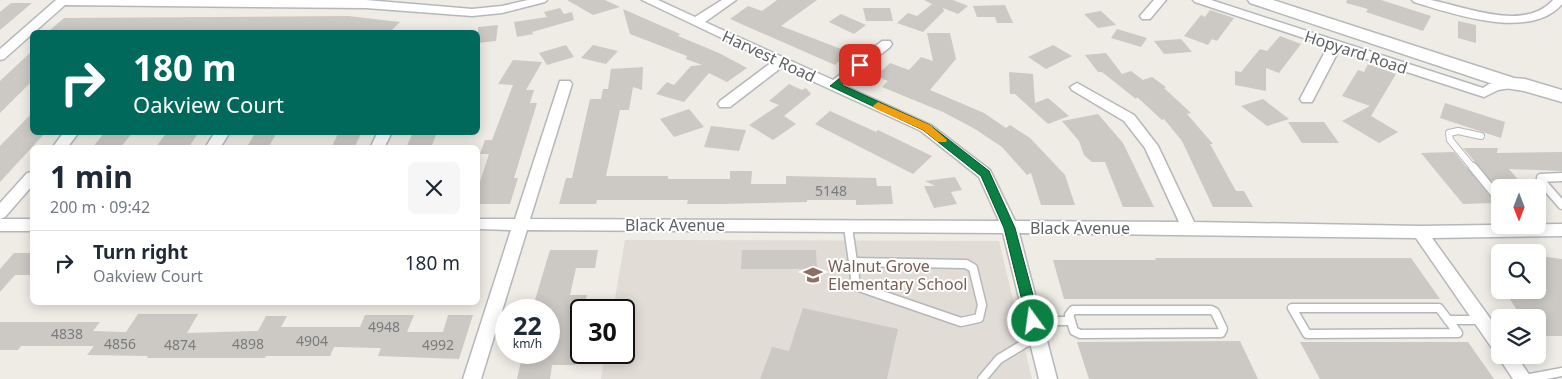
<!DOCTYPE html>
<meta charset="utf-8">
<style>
body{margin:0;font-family:"Noto Sans",sans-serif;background:#f6f6f7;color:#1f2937;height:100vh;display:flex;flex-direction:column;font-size:19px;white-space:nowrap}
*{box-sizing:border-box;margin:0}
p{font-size:16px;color:#747a83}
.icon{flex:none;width:28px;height:28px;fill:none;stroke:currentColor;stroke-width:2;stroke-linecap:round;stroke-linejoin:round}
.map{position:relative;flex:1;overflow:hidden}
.sheet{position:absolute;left:30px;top:145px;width:450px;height:160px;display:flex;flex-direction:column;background:#fff;border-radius:8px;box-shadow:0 2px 12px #0003}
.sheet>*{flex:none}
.hud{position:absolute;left:30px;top:30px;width:450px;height:105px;border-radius:8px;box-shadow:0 2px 12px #0003;background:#00695c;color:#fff;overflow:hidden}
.needle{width:32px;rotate:180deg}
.fabs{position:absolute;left:1491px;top:179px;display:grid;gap:10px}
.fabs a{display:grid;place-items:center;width:55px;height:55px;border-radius:8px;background:#fff;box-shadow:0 2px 12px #0003;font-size:25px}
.speed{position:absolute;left:495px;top:299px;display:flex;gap:10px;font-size:25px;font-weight:700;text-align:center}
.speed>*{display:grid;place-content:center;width:65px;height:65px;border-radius:50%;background:#fff;box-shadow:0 2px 12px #0003;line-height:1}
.speed small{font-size:12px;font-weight:400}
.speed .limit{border:2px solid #111;border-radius:8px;background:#fff;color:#111}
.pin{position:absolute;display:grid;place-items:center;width:42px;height:42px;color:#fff;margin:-21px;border-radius:10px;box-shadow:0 2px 8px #0006}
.me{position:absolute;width:55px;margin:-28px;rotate:346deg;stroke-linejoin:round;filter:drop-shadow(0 0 4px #0008)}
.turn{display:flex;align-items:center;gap:18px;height:105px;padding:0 20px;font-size:22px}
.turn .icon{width:65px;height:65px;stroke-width:2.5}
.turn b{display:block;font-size:35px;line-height:42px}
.round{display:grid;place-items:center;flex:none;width:52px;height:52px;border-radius:8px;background:#f6f6f7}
.head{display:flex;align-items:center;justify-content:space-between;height:85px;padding:0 20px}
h1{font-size:30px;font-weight:700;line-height:38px}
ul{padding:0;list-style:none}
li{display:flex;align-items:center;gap:15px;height:65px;padding:0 20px;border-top:1px solid #e0e1e3}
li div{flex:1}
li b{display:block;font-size:19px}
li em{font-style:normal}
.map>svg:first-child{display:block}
</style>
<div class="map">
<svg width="1562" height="379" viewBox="0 0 1562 379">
<rect width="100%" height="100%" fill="#efebe5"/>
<!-- education -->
<polygon fill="#e1dcd6" points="625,240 999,241 1032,379 601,379 605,353 624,352 624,310 613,310"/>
<!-- building -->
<g fill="#ccc8c4">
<polygon points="567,0 605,0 620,7 593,15"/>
<polygon points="777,0 817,0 781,26 849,52 835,65 730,19 748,6 762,11"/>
<polygon points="924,0 953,0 968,6 958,14 943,8 944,11 923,32 897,23 908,13 917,16 932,4"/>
<polygon points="1347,0 1381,0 1431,16 1423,31 1366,12 1368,9 1346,3"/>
<polygon points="11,3 32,3 0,30 0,12"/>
<polygon points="1005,5 1013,23 997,23 995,17 977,17 973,6"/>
<polygon points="560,8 564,14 572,12 574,20 532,32 533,34 517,37 514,22 547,17 544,12"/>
<polygon points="863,8 890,8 893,21 866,21"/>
<polygon points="623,9 680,34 678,36 719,53 747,68 727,82 709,73 684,102 656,94 667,82 674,85 691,66 702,65 686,59 687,56 630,34"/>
<polygon points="1210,10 1234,18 1217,41 1212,39 1208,45 1184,36 1201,15 1205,17"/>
<polygon points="1101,11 1116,25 1098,28 1084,14"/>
<polygon points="841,14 866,25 854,34 829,22"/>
<polygon points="348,16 400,22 390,32 48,32 64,18"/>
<polygon points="1458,21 1476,25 1476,43 1458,38"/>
<polygon points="498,25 496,41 478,43 478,27"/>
<polygon points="1117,29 1147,38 1141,47 1111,38"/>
<polygon points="927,33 950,33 956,59 930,90 984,113 1006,128 1010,125 1030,138 1065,175 1075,205 1041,205 1031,173 1027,175 1002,147 975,129 943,112 882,87 888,81 876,76 890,63 909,70 921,57 933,61"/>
<polygon points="1280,36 1301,44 1279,73 1266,68 1266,91 1235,85 1235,71 1241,72 1260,49 1267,51"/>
<polygon points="1181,39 1192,52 1164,54 1154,41"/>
<polygon points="566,45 574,57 547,65 539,53"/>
<polygon points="593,45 618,51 606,64 581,58"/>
<polygon points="1053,45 1072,56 1046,69 1028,57"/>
<polygon points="32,51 32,81 0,113 0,81"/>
<polygon points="1106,53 1122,74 1131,71 1143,80 1152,77 1166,87 1164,88 1191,113 1187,114 1213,144 1210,144 1236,191 1244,191 1253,207 1213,207 1182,141 1164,119 1162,120 1137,97 1136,99 1102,72 1098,72 1085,55"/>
<polygon points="513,60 542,62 526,90 534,90 530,103 537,103 514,178 518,178 510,204 478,204 478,188 489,154 480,154 485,140 492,140 513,85 498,84"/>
<polygon points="1368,64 1396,74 1371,116 1398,132 1379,143 1342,121 1370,106 1342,96 1358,70 1364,72"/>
<polygon points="643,67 642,90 633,87 629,110 620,110 606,176 668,176 668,179 730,179 730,171 752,171 751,184 786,184 786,176 876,178 877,186 891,186 893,204 856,205 856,200 807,200 807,202 723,204 687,204 688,200 597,200 596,204 559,204 566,178 572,178 590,99 601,99 603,89 608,89 611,69"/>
<polygon points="1009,72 1033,74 1035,103 1048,98 1069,116 1048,124 1015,94 1010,94"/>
<polygon points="789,84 802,90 806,88 811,94 784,116 796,124 773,140 749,125 779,105 769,101"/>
<polygon points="1263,99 1289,119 1267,126 1241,106"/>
<polygon points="1445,103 1505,122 1501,138 1440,118"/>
<polygon points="689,109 704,127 674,137 660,119"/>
<polygon points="830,111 876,132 878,130 932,156 913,174 815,124"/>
<polygon points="32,113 32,132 46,132 0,182 0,146"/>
<polygon points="1098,114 1123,143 1154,207 1123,207 1105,162 1092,162 1084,155 1079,141 1062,121"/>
<polygon points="1288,122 1324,122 1339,143 1302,143"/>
<polygon points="711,126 746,130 739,151 704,147"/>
<polygon points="105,132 133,132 120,148 92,148"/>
<polygon points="177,132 199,132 188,148 155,148 165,135 175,135"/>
<polygon points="256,132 277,132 268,148 246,148"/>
<polygon points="339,132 362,132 354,148 331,148"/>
<polygon points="413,132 437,132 431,148 406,148"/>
<polygon points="1463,148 1498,148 1497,153 1562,152 1562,171 1509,169 1525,188 1500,188 1500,191"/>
<polygon points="1454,152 1468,169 1495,203 1463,204 1421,153"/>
<polygon points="955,177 962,190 951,192 957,204 934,208 924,186 935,186 925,181"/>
<polygon points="550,250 598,250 595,268 576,268 570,295 587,295 583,310 581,310 575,365 552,365 550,379 517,379 523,352 549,352 549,310 532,310"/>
<polygon points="742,250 816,250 817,269 741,269"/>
<polygon points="14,253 32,253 32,275 15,275 0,292 0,269"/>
<polygon points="1538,256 1562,259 1562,336 1538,336 1538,318 1522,318 1504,290 1538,290"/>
<polygon points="1155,258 1411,258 1440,299 1064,299 1053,260 1156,260"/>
<polygon points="803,308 898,329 887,379 760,379 772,347 789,351"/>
<polygon points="138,314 198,314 187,333 258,331 266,316 287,316 281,327 360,327 365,315 414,315 407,332 443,332 448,315 473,315 459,359 378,356 381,348 334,347 330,356 266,356 265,358 147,358 148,356 87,355 94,346 21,346 18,350 0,350 0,322 100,322 93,331 126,332"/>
<polygon points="1240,341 1258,379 1089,379 1077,342"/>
<polygon points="1300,342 1468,342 1494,379 1320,379"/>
</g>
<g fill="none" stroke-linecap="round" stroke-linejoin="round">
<!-- lane-far1 casing -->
<g stroke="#b5b8bb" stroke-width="8">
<polyline id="lane-far1" points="1474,169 1450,140 1449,133 1458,131 1481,136"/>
</g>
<!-- lane casing -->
<g stroke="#b5b8bb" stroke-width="11">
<g id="lane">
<polyline points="1473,167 1500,200"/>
<polyline points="1562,177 1541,178 1542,182 1562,205"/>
<polyline points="848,227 853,262"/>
<polygon points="853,262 966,264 973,268 982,305 979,318 961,322 856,286"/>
<polygon points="1292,308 1439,308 1458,333 1307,334"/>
<polygon points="1073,310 1211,310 1215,312 1223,329 1221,333 1080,334 1074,331 1069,315"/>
<polyline points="1448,320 1481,320"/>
<polyline points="1033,321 1071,321"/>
<polyline points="982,379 999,359 1037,336"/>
<polyline points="1524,379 1562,372"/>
</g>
</g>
<!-- street casing -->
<g stroke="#b5b8bb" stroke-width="3">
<g id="street">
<polygon points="56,0 366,0 472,9 502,6 528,0 547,0 545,2 502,13 472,16 366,8 65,5 4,59 0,60 0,49"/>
<polygon points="642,0 658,0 695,17 722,0 736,0 705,22 833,80 882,41 890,41 892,44 890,47 843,85 931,125 990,170 1015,221 1179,222 1145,148 1124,121 1072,90 1070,87 1077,83 1134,115 1158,146 1194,222 1420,226 1562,224 1562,236 1432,238 1500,332 1500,355 1516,355 1532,379 1513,379 1497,355 1498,353 1494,351 1416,238 1019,233 1057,379 1039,379 1003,233 527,230 481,379 463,379 511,230 478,229 478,219 515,219 560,81 570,81 572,84 530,219 999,221 979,177 921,131 782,67 730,107 720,107 718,104 720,101 772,62"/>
<polygon points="1154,0 1166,0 1150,19 1142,19 1140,16"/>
<polygon points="1193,0 1211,0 1483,88 1489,84 1512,80 1519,84 1517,87 1498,90 1484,97 1339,50 1312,102 1302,102 1300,99 1328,46 1195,2"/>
<path d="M1412 0C1418 0 1425 0 1431 0 1466 7 1525 32 1553 0H1562V4C1531 41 1453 14 1414 2Z"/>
<polygon points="64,132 79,132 67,148 52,148"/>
<polygon points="215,132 230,132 220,148 205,148"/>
<polygon points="378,132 392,132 384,148 370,148"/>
<polygon points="32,172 32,186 5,217 0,219 0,203 27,173"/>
<rect x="0" y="219" width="32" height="12"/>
</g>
</g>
<!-- secondary casing -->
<g stroke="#b4b9bc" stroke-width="3">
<polygon id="secondary" points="1248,0 1273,0 1514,78 1525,79 1562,90 1562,102 1524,91 1505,88 1250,3"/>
</g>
<!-- lane-far1 -->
<use href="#lane-far1" stroke="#fff" stroke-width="6"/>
<!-- lane -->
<use href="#lane" stroke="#fff" stroke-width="8"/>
<!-- street -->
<use href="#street" fill="#fff" fill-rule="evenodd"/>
<!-- secondary -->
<use href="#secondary" fill="#fff" fill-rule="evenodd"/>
</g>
<!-- route -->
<polygon fill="#0b8043" stroke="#07532c" points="860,62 864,63 864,67 842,85 930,125 989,171 1015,228 1040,321 1038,325 1033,327 1028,325 1027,321 1004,228 981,176 923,130 830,86"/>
<!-- slow -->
<polygon fill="#f59e0b" points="878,102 930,125 947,140 946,142 938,142 923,130 874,108 873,106"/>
<!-- icons -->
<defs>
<g id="school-bare" transform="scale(1.5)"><path d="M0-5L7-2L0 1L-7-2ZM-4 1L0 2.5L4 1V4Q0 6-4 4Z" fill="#8d6e63" stroke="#fff" stroke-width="2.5" paint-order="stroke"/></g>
</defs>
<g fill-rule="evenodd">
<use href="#school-bare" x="813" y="275"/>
</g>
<g text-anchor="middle" stroke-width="4" stroke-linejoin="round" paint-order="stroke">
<!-- number labels -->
<g font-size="14" fill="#797c7d">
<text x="831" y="196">5148</text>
<text x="384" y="332">4948</text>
<text x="67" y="339">4838</text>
<text x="312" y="346">4904</text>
<text x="120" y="349">4856</text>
<text x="248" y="349">4898</text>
<text x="180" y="350">4874</text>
<text x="438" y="350">4992</text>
</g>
<!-- street labels -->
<g font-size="16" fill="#5d6265" stroke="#fff">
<text transform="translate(1356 52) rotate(18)" y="6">Hopyard Road</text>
<text transform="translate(769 56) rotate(25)" y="6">Harvest Road</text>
<text x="675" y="231">Black Avenue</text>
<text x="1080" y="234">Black Avenue</text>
</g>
<!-- education labels -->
<g font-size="16" fill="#785e54" stroke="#fff" text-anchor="start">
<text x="828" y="272">Walnut Grove<tspan x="828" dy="18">Elementary School</tspan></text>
</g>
</g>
</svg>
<div class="fabs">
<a><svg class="needle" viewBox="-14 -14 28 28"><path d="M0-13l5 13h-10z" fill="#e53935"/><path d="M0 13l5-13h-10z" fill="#747a83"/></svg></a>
<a><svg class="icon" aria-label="search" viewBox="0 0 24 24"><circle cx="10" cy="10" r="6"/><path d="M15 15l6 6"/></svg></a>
<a><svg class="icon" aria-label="layers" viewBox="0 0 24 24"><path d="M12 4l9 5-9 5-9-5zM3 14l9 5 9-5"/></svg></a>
</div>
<div class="speed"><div>22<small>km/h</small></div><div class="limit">30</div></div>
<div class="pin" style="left:860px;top:65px;background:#d93025"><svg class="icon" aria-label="arrive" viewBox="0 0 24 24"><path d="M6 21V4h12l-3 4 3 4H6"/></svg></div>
<svg class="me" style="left:1033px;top:321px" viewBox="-20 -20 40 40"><circle r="17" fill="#0b8043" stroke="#fff" stroke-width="3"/><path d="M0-11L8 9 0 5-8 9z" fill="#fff"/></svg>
<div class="hud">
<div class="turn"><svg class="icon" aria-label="right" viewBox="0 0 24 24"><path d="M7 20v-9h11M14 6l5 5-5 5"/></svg><div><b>180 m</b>Oakview Court</div></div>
</div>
<section class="sheet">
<div class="head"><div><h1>1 min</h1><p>200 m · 09:42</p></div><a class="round"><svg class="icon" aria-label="close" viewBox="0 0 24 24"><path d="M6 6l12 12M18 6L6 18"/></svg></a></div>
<ul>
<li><svg class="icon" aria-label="right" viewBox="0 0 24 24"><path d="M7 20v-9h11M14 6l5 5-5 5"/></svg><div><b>Turn right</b><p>Oakview Court</p></div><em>180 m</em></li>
</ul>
</section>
</div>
